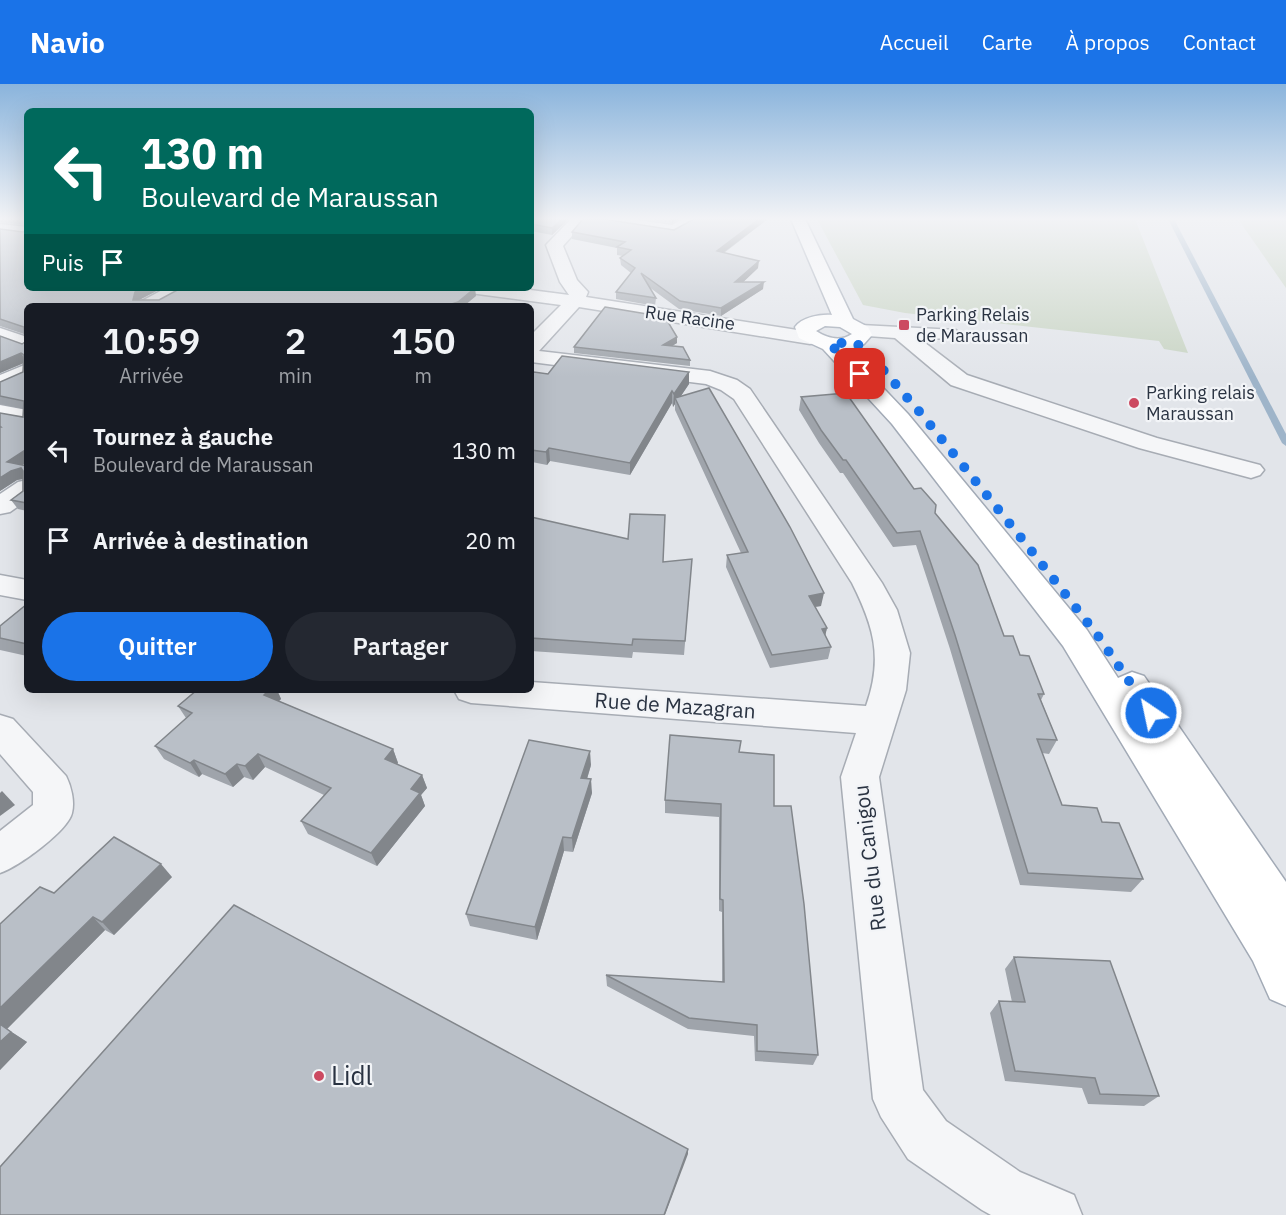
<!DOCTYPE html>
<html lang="fr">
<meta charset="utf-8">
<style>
body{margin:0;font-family:"IBM Plex Sans",sans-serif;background:#242831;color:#f1f3f6;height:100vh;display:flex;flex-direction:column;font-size:22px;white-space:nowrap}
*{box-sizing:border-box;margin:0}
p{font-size:20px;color:#9ea1a6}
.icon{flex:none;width:33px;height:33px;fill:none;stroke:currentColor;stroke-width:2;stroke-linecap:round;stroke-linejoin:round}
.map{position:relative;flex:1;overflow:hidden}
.side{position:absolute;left:24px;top:219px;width:510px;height:390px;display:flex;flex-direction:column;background:#171b24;border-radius:9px;box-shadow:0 6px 24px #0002}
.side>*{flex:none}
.banner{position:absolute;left:24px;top:24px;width:510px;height:183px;border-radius:9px;box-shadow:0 6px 24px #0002;background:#00695c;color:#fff;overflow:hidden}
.pin{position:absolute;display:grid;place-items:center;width:51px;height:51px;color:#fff;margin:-26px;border-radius:12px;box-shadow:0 3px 9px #0006}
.me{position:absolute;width:66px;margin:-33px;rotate:326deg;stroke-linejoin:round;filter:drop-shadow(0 0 4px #0008)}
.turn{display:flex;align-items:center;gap:21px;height:126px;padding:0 18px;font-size:27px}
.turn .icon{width:78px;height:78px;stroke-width:2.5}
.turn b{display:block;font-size:42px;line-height:51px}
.then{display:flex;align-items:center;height:57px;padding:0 18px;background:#0003;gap:12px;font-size:22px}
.eta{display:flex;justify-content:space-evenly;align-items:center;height:102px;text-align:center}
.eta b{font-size:36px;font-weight:600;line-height:42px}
.primary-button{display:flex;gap:12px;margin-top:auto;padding:12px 18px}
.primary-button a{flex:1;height:69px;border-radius:36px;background:#1a73e8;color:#fff;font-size:24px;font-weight:600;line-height:69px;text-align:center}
.primary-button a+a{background:#242831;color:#f1f3f6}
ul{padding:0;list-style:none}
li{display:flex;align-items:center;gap:18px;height:90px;padding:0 18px}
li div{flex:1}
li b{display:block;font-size:22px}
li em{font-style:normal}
header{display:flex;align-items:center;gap:36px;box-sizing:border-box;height:84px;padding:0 30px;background:#1a73e8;color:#fff}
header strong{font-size:28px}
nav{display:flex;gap:33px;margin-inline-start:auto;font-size:21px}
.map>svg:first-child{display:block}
</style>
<header>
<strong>Navio</strong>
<nav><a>Accueil</a><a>Carte</a><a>À propos</a><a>Contact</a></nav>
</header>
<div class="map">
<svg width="1286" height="1131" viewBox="0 0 1286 1131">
<rect width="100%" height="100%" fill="#e2e5ea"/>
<!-- green -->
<g fill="#c8d4c3">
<polygon points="817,135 1135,135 1188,269 1164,265 1159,257 905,229 863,221"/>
<polygon points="1238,135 1286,135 1286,204"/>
</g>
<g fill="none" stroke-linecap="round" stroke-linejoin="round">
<!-- stream -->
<polygon fill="#9eb4c9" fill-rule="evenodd" points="1168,135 1174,135 1286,350 1286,362 1282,359"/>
<!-- minor casing -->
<g stroke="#a7acb4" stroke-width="3">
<g id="minor">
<path d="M571 135H587L563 162 577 196 588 208 586 213 810 248 817 250 820 254 817 258 810 260 579 223 539 267 710 287 737 296 750 305 882 499 897 526 910 569 906 606 879 693 923 1006 946 1037 1020 1088 1074 1111 1082 1131H991L982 1126 908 1075 881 1033 873 1015 841 693 856 649 471 619 459 615 454 606H531V598L866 622C883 574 874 543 852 499L734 315 721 306 706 300 531 278V251L561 221 470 209 464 208 461 204H515L569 211 560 198 546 161Z"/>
<polygon points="596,135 631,135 672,141 683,135 702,135 674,151 604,140"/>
<polygon points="0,140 27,143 27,153 0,150"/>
<polygon points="166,204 189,204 186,208 161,222 138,222 140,218"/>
<polygon points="861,241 956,246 959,250 956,254 920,255 967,291 1157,354 1260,381 1264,386 1260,391 1251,394 1139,364 951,301 895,254 854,251 851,247 854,243"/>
<polygon points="0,244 27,253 27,266 0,257"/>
<polygon points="27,280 27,295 0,307 0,291"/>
<polygon points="0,321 27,326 27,340 0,335"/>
<polygon points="27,396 27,416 10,428 0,430 0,410 18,398"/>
<polygon points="0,491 27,496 27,516 0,511"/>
<path d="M0 631 13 635 66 692C71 702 75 717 72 729 68 747 18 783 0 789V747L33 721V708L0 670Z"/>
</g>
</g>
<!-- major casing -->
<g stroke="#a2aab6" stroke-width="3">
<path id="major" d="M791 135H805L853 235 868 243 872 251 864 260 847 266 908 330 1087 546 1118 594 1132 588 1144 592 1286 798V922L1270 915 1253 877 1063 562 892 340 823 265 799 254 795 243C802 233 821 230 832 231ZM825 242 840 243 852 250C840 258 827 254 816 247Z"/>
</g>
<!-- minor -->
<use href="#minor" fill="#f5f6f8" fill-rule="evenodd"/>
<!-- major -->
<use href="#major" fill="#fff" fill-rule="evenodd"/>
</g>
<!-- wall -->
<g fill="#9fa4ab">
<polygon points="0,135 27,135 162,204 139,216 476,212 27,222 27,378 23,381 27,382 27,427 18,425 11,416 23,407 23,395 17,396 0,407 0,329 23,333 24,325 0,320 0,298 23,288 24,279 0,289 0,252 22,260 25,258 24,250 0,242 0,145 23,148 26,146 26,141 0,138"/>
<polygon points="531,135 569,135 552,151 531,147"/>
<polygon points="644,135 679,135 672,139"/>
<polygon points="694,135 768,135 724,169 758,184 743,198 763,205 721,232 679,225 649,203 656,214 655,222 616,215 616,208 631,189 621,181 620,174 623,172 617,171 617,164 572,155 572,148 674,146"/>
<polygon points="677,253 677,259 672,262 690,276 690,282 574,269 574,263"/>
<polygon points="689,288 689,300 680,313 821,522 815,523 827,544 825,551 831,563 828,575 770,584 726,483 727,471 741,469 675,326 675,320 673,323 672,319 630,391 550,377 547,381 532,378 531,380 531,291 548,290"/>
<polygon points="801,313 914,405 935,429 1004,552 1020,571 1044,610 1041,616 1057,656 1049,670 1042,669 1062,721 1102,738 1143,795 1131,808 1020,801 950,565 916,461 893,463 843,389 840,389 819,359 799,326"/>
<polygon points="531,433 691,488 684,571 633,568 632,574 531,567"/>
<polygon points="27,520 27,572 0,566 0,542"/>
<polygon points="185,606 277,606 281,615 279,617 393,665 398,679 397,680 422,691 427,704 421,711 425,722 377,782 308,750 301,737 324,711 265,683 253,696 244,693 233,703 202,690 199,693 164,675 155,662 186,634 178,622 194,608"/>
<polygon points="739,668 774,722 818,971 813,981 755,977 754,952 688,945 607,902 606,891 722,898 722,828 719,827 719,733 665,729 665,716"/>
<polygon points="591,681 587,695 592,709 573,768 564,767 537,856 470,842 466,830"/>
<polygon points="172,793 114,851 105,846 7,945 27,958 0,986 0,840 54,809"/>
<polygon points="1014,873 1159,1012 1144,1022 1088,1020 1082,1004 1005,997 990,929 999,917 1012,918 1005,885"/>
</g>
<!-- shaded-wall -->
<g fill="#82868b">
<polygon points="562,135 569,135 552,151 552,144"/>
<polygon points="672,135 679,135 672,139"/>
<polygon points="759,135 768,135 716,174 717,167"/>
<polygon points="759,177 758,184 735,206 735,198"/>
<polygon points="764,198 763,205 721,232 721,224"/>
<polygon points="143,204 162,204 139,216 133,216 135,208"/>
<polygon points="475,204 476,212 464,222 445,222"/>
<polygon points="677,253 677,259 663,267 663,261"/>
<polygon points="21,269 26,278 0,289 0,278"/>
<polygon points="689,288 689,300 677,318 675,314 675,320 673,323 674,310"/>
<polygon points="672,307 672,319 630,391 630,379"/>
<polygon points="549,364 550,377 547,381 546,368"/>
<polygon points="27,365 27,378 15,386 21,384 27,394 17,396 0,407 0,394 7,378"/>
<polygon points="824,509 821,522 806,524 809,512"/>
<polygon points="827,544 824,557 822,545"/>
<polygon points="269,606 277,606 281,615 271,624 264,611"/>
<polygon points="393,665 398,679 390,688 385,675"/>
<polygon points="590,667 591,681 583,708 581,694"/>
<polygon points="258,670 265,683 253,696 245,682"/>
<polygon points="194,676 202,690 199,693 190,679"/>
<polygon points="237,680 244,693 233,703 225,690"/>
<polygon points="422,691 427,704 421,711 425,722 377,782 371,769 411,705"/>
<polygon points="591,695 592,709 573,768 572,754"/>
<polygon points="2,707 15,721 0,732 0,709"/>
<polygon points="563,753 564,767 537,856 535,843"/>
<polygon points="161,780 172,793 114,851 102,838"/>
<polygon points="93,833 105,846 7,945 27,958 0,986 0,924"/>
<polygon points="688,1065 688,1070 665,1131 664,1131"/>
</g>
<!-- building -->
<g fill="#b9bfc7" stroke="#82868b" stroke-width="1.5">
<polygon points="25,135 27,135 27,204 143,204 135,208 133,216 159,216 181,204 475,204 458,218 445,222 27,222 27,365 7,378 27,382 27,419 11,416 23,407 23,387 21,384 11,387 0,394 0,343 1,343 0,342 0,329 23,333 24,317 0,312 0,298 23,288 24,271 21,269 0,278 0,252 22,260 25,258 24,243 0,235 0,145 23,148 26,146 26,136"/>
<polygon points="531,135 562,135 552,144 531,140"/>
<polygon points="583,135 603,135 674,146 694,135 759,135 717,167 759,177 735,198 764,198 721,224 680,217 641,189 656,214 616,208 635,184 620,174 631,166 617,163 625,158 572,148"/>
<polygon points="605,223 665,233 677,253 663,261 683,263 690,276 574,263"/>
<polygon points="562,272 689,288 674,310 672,307 630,379 549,364 546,368 531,366 531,291 534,288 548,290"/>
<polygon points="709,304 790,443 824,509 809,512 827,544 822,545 831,563 772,571 727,471 748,468 675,314"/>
<polygon points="846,309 914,405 921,404 936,421 935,429 978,481 1004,552 1013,552 1020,571 1029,572 1044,610 1038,610 1057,656 1037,655 1062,721 1097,724 1102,738 1119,739 1143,795 1028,789 955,551 920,447 897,449 846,376 843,376 821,346 801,313"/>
<polygon points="630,430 665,431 663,478 692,475 685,557 633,555 632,561 531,554 531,433 628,455"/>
<polygon points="27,520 27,560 0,554 0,542"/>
<polygon points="197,606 269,606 264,611 393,665 385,675 422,691 411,705 420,709 371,769 301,737 331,704 258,670 245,682 237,680 225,690 194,676 190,679 155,662 192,629 178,622"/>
<polygon points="670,651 741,657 739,668 774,671 774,722 791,722 804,820 818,971 757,967 757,941 689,934 606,891 724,898 723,816 720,815 721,720 665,716"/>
<polygon points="529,656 590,667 581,694 591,695 572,754 563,753 535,843 466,830"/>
<polygon points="114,753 161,780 102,838 93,833 0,924 0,840 40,803 54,809"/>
<polygon points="234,821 688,1065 664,1131 0,1131 0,1083"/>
<polygon points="1014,873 1110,877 1159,1012 1100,1010 1095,994 1015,987 999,917 1025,918"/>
<polygon points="0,940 11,948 0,958"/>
</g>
<!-- sky -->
<linearGradient id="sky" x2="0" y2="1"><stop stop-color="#8ab4dc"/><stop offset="0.46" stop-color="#f2f3f6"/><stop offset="1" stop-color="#f2f3f6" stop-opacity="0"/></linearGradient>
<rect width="1286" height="293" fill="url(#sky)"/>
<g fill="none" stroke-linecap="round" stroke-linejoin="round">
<!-- route -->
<polyline stroke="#1a73e8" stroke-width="10" stroke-dasharray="0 18" points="860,290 830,260 855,258 872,273 923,332 1026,460 1098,552 1151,629"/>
</g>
<!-- markers -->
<g fill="#cc4a61" stroke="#f2f4f7" stroke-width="2">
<rect x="898" y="235" width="12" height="12" rx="3"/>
<circle cx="1134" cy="319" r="6"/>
<circle cx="319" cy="992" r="6"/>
</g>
<g text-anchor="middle" stroke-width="4.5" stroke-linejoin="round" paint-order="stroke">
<!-- far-poi labels -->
<g font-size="18" fill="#2a3342" stroke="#f2f4f7" text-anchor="start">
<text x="916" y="237">Parking Relais<tspan x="916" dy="21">de Maraussan</tspan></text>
<text x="1146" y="315">Parking relais<tspan x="1146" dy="21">Maraussan</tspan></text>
</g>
<!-- far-street labels -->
<g font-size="18" fill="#2a3342" stroke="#f2f4f7">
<text transform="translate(690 234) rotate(8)" y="6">Rue Racine</text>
</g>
<!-- street labels -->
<g font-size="21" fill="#2a3342" stroke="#f2f4f7">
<text transform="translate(675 622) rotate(4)" y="7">Rue de Mazagran</text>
<text transform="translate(870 774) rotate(-97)" y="7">Rue du Canigou</text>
</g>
<!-- near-poi labels -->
<g font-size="26" fill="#2a3342" stroke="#f2f4f7" text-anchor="start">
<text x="331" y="1001">Lidl</text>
</g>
</g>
</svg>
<div class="pin" style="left:860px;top:290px;background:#d93025"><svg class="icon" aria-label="arrive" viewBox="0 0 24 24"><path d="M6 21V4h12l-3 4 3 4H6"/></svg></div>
<svg class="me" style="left:1151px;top:629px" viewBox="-20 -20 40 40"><circle r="17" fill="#1a73e8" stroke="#fff" stroke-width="3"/><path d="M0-11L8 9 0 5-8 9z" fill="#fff"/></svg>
<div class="banner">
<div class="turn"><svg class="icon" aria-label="left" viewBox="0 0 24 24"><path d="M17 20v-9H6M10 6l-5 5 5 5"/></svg><div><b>130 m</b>Boulevard de Maraussan</div></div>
<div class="then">Puis<svg class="icon" aria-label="arrive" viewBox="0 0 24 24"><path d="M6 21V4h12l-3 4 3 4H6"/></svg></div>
</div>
<section class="side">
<div class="eta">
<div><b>10:59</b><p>Arrivée</p></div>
<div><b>2</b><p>min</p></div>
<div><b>150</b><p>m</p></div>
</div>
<ul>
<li><svg class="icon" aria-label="left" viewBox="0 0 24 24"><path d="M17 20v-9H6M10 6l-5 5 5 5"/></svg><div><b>Tournez à gauche</b><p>Boulevard de Maraussan</p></div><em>130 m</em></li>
<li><svg class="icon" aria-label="arrive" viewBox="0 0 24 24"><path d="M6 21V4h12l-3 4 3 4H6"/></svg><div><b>Arrivée à destination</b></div><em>20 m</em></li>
</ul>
<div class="primary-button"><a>Quitter</a><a>Partager</a></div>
</section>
</div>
